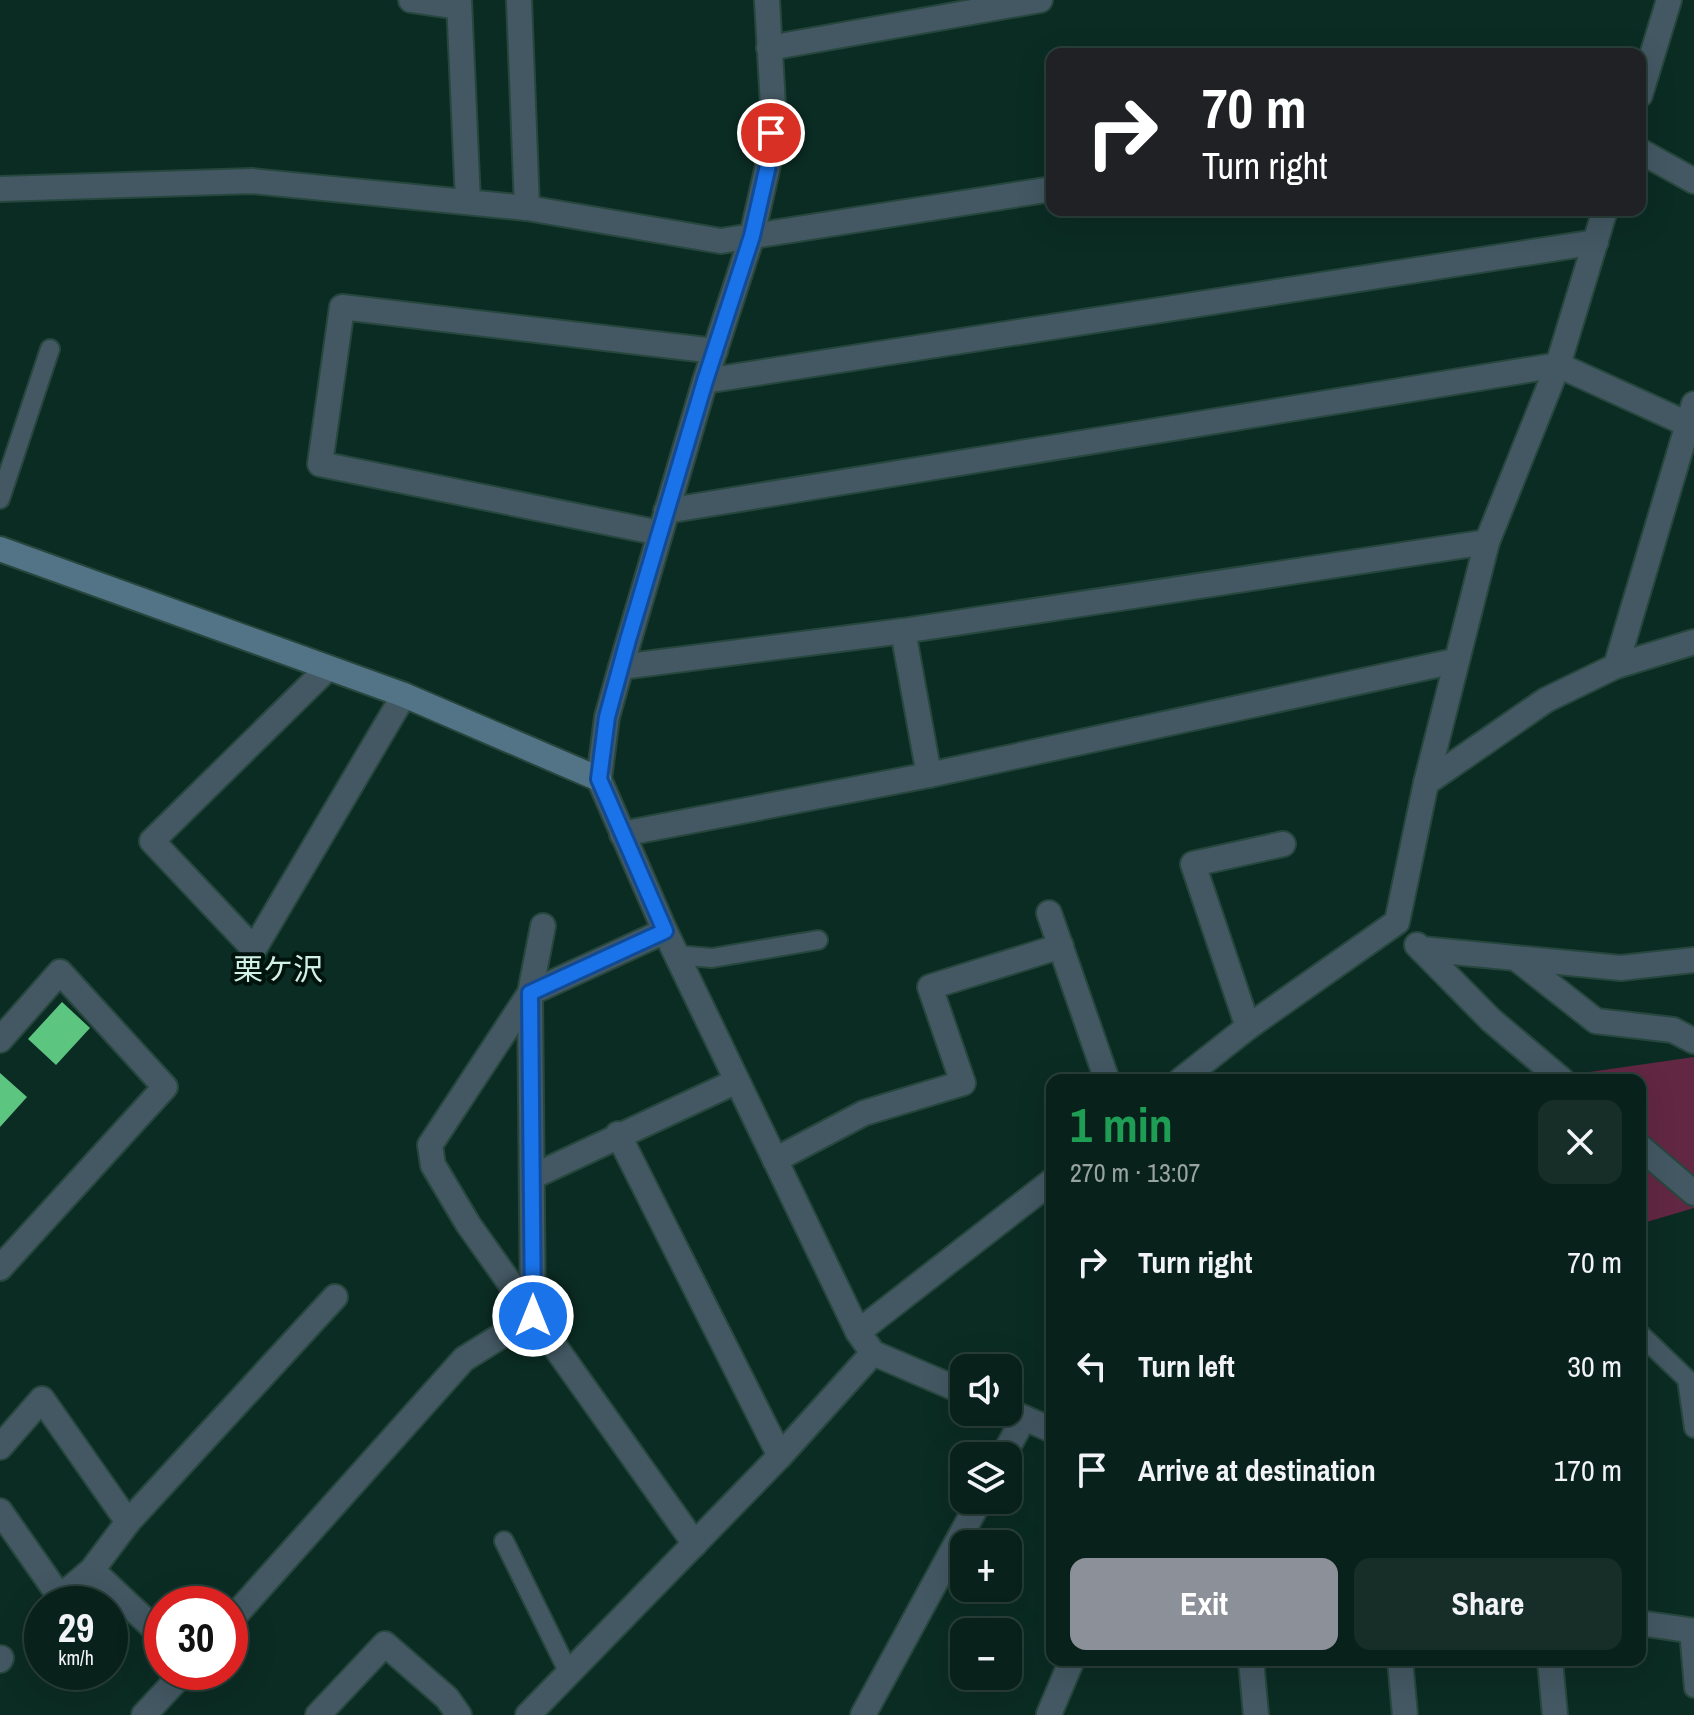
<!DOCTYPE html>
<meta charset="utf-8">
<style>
body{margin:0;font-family:"Archivo Narrow","Noto Sans JP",sans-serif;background:#162e27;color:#f1f3f6;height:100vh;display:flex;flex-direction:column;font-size:30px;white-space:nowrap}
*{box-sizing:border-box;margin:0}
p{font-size:26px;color:#98a3a2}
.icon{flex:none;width:44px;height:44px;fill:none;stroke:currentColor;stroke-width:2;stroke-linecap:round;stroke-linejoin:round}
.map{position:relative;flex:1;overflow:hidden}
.sheet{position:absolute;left:1046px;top:1074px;width:600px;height:592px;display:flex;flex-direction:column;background:#08211a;border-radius:16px;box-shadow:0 8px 32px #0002,0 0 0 2px #293e39}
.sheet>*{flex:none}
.top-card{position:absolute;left:1046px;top:48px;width:600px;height:168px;border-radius:16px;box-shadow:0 8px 32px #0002,0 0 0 2px #293e39;background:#202124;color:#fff;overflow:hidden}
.controls{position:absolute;left:950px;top:1354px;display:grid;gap:16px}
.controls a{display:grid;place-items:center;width:72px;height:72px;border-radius:16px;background:#08211a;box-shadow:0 8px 32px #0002,0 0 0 2px #293e39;font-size:40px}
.speed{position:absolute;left:24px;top:1586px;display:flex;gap:16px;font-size:40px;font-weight:700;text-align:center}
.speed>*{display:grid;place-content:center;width:104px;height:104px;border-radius:50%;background:#08211a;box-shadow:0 8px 32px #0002,0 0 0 2px #293e39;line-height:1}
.speed small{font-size:20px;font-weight:400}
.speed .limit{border:12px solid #d22;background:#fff;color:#111}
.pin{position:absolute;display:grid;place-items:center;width:68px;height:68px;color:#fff;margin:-34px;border:4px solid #fff;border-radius:50%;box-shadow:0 2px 8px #0007}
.me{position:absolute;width:88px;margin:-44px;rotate:0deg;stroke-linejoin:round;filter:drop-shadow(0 0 6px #0008)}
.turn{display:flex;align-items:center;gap:28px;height:168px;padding:0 24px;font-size:36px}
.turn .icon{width:104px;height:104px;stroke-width:2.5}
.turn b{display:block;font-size:56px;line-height:68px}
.round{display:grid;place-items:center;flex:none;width:84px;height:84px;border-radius:16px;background:#162e27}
.summary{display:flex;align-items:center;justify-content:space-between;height:136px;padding:0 24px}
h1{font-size:48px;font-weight:800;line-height:60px;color:#1e9e55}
.cta{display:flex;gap:16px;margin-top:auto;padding:16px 24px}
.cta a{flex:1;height:92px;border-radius:16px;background:#8c9099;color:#fff;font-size:32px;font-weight:800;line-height:92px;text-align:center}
.cta a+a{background:#162e27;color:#f1f3f6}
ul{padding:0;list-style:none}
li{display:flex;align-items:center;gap:24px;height:104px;padding:0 24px}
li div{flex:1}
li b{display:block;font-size:30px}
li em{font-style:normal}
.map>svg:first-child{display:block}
</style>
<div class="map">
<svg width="1694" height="1715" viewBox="0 0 1694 1715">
<rect width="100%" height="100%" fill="#0b2c23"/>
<!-- green -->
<polygon fill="#622743" points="1694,1057 1694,1208 1640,1224 1640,1080 1534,1080"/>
<!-- building -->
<g fill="#5cc580">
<polygon points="62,1002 90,1028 56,1065 28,1039"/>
<polygon points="0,1073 27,1097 0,1127"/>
</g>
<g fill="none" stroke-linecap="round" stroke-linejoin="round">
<!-- lane casing -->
<g stroke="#27473e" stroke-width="22">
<g id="lane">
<polyline points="0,499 50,349"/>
<polyline points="676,955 712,958 818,940"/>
<polyline points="1640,1334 1687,1379 1694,1428"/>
<polyline points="504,1541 568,1671"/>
<polyline points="1689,1630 1694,1688"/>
</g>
</g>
<!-- street casing -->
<g stroke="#27473e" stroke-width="28">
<g id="street">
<polyline points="411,0 459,7"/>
<polyline points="459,0 468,202"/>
<polyline points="519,0 527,208"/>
<polyline points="767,0 773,105 769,161 752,236 705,381 621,667 607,717 599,779 665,931 858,1332 873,1353 964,1392"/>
<polyline points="769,48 1040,0"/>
<polyline points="1640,95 1669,0"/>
<polyline points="1640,151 1694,181"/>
<polyline points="0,189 252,181 527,208 721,241 1052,189"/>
<polyline points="705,381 1596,242"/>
<polyline points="666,511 1558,365 1694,427"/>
<polyline points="660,533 320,464 342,307 715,351"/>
<polyline points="903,631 929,775"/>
<polyline points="1616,666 1694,404"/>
<polyline points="621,667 903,631 1487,542"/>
<polyline points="328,668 152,841 254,949 404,695"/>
<polyline points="1426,783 1546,700 1616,666 1694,642"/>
<polyline points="622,834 929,775 1455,661"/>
<polyline points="1049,913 1107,1080"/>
<polyline points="665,931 530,993 430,1145 433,1165 468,1224 695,1544"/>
<polyline points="1417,945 1491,1020 1562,1080"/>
<polyline points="1421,949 1621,968 1694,960"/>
<polyline points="1517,959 1596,1021 1673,1030 1694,1041"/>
<polyline points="1248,1027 1193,864 1283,844"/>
<polyline points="0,1040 60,972 165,1087 0,1268"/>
<polyline points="1181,1080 1248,1027 1397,922 1426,783 1487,542 1558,365 1605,210"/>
<polyline points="618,1134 780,1456"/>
<polyline points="1640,1147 1694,1193"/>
<polyline points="775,1160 864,1113 963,1083 930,987 1061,946"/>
<polyline points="534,1176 737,1081"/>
<polyline points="858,1332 1052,1181"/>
<polyline points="1008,1411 1052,1430"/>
<polyline points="0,1447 42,1399 128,1522"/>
<polyline points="1003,1456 1024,1418"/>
<polyline points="0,1511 60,1597 92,1570 128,1522 335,1297"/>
<polyline points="92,1570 162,1636"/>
<polyline points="230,1621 464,1359 533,1316 530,993 543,926"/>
<polyline points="1640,1623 1694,1631"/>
<polyline points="0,1660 1,1658"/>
<polyline points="1251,1660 1256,1715"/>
<polyline points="1400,1660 1405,1715"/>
<polyline points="1550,1660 1555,1715"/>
<polyline points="1049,1714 1072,1660"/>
<polyline points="144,1715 184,1672"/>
<polyline points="318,1715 385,1644 447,1698 459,1715"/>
<polyline points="528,1715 780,1456 873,1353"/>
<polyline points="863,1715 980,1500"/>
</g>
</g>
<!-- secondary casing -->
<g stroke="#27473e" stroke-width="28">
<polyline id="secondary" points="0,549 404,695 599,779"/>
</g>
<!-- lane -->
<use href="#lane" stroke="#435863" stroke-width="18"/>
<!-- street -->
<use href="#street" stroke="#435863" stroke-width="24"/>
<!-- secondary -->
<use href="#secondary" stroke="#537486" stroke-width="24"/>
</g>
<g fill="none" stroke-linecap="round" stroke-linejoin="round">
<!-- route casing -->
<g stroke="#114b97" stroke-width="20">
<polyline id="route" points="533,1316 530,993 665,931 599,779 607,717 628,640 705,381 752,236 769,161 771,133"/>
</g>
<!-- route -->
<use href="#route" stroke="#1a73e8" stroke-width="14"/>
</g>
<g text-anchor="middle" stroke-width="8" stroke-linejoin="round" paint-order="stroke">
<!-- neighbourhood labels -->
<g font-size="30" fill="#d2f0e6" stroke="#00130d">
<text x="278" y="980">栗ケ沢</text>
</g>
</g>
</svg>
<div class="controls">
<a><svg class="icon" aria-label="sound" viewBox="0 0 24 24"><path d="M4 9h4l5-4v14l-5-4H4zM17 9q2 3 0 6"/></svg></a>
<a><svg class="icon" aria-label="layers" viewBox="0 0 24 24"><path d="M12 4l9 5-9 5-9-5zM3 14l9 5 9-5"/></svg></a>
<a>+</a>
<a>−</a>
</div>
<div class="speed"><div>29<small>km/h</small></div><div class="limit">30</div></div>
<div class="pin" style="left:771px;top:133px;background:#d93025"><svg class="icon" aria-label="arrive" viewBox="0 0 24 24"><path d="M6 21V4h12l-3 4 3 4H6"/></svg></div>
<svg class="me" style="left:533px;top:1316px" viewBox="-20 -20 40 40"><circle r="17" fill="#1a73e8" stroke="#fff" stroke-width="3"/><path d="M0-11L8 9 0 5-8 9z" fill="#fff"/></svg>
<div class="top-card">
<div class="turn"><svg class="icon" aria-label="right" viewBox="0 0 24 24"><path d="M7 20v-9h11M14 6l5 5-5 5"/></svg><div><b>70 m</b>Turn right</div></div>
</div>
<section class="sheet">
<div class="summary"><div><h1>1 min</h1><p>270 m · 13:07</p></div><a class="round"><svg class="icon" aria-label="close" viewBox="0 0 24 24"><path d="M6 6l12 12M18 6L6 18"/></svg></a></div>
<ul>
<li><svg class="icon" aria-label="right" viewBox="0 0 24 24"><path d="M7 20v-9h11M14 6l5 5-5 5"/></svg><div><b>Turn right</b></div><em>70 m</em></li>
<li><svg class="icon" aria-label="left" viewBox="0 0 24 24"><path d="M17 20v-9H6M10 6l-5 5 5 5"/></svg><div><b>Turn left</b></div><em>30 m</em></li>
<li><svg class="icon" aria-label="arrive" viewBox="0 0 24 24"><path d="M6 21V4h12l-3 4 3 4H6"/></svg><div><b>Arrive at destination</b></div><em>170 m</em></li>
</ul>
<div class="cta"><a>Exit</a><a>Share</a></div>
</section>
</div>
